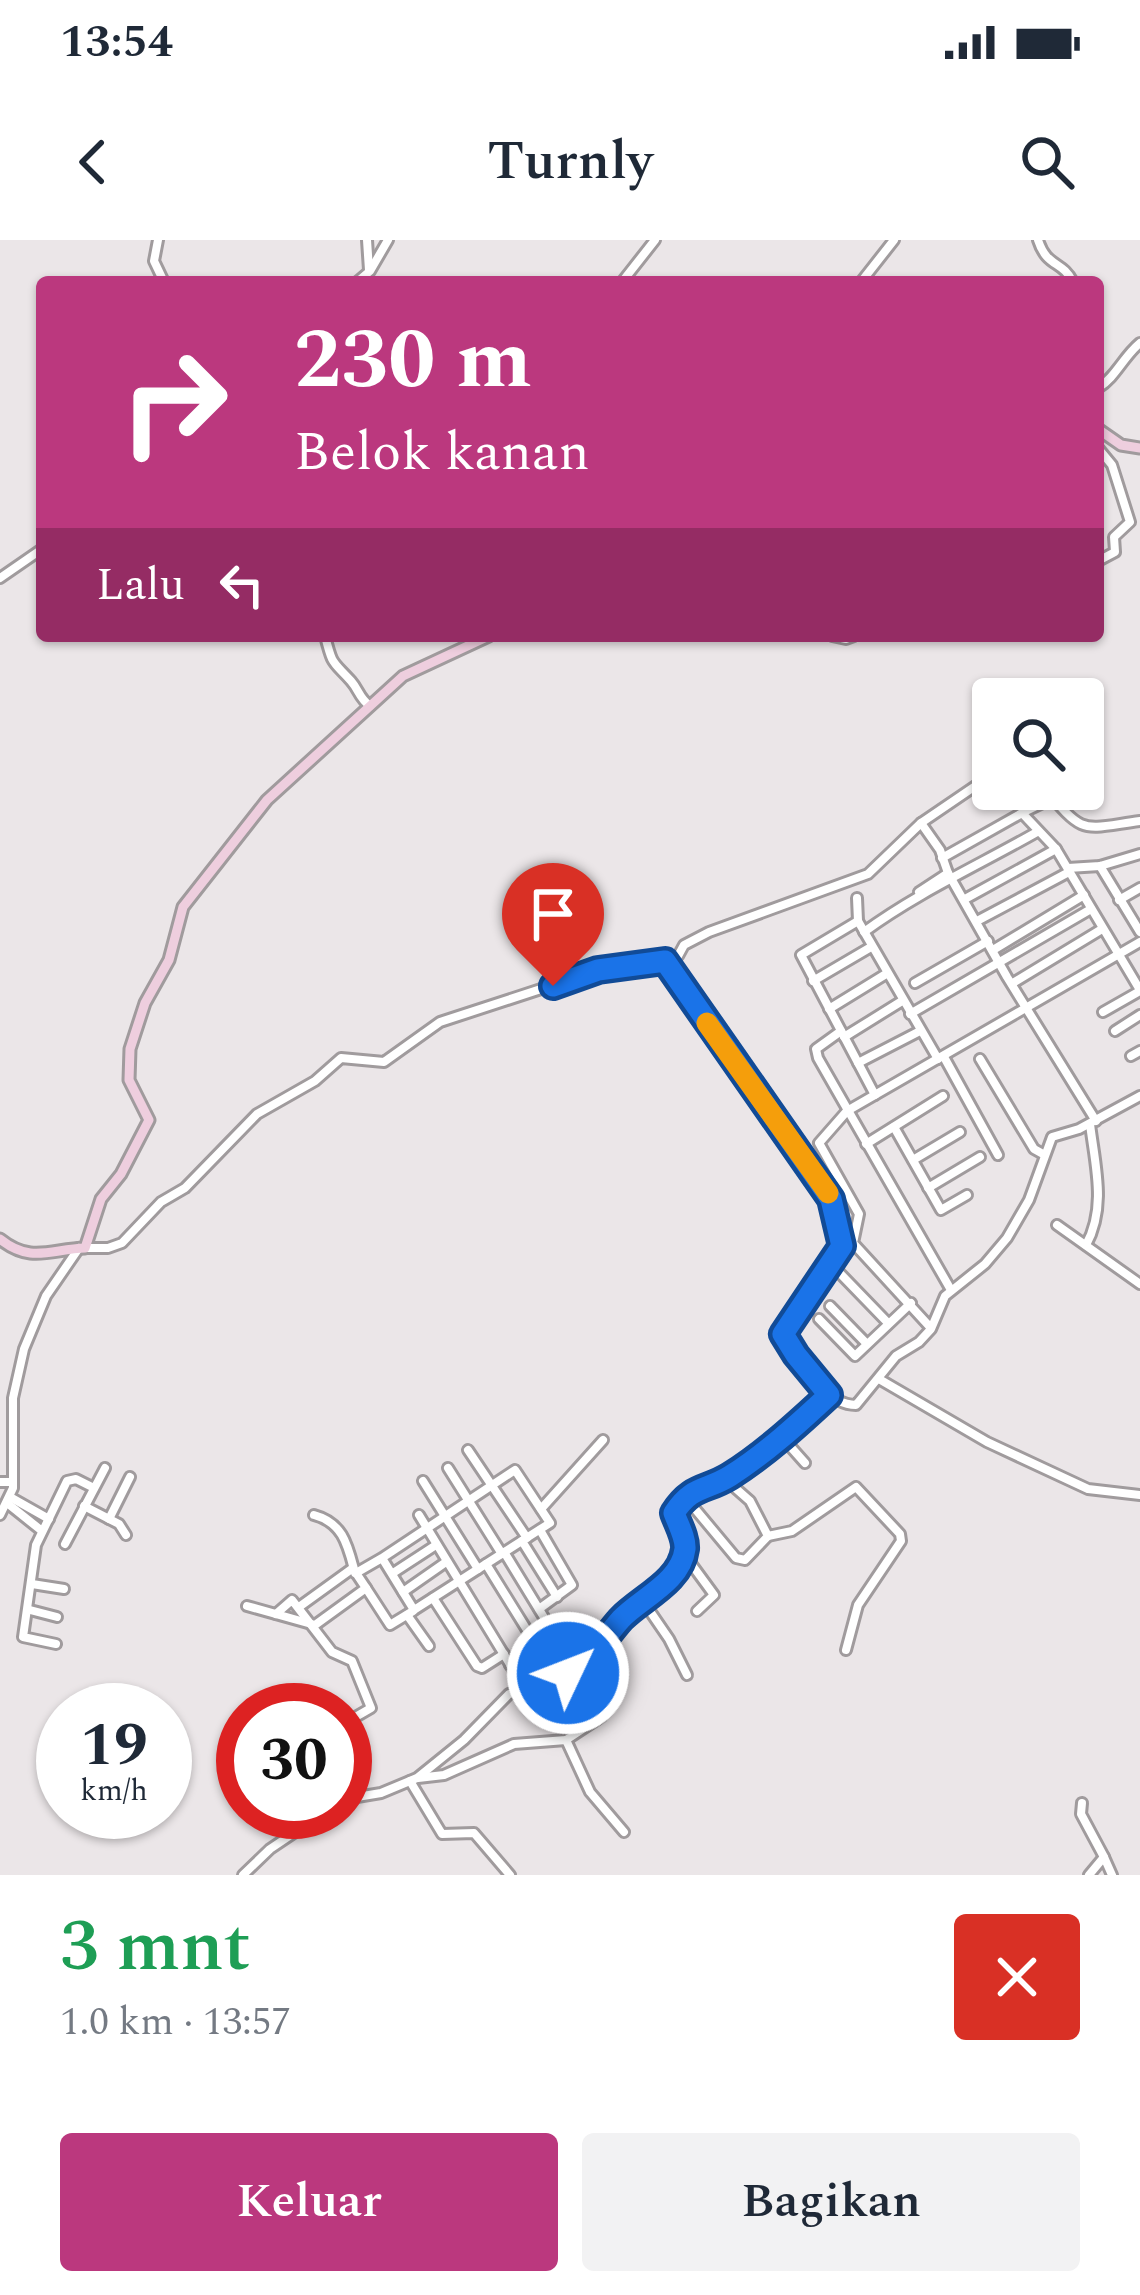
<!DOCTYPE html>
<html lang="id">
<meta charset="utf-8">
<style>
body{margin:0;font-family:Spectral,serif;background:#f2f2f3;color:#1f2937;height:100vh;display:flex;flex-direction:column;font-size:45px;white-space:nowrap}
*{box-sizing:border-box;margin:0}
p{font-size:39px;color:#747a83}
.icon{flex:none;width:66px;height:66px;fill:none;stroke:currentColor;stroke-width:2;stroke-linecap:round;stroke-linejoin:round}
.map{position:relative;height:1635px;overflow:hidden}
.sheet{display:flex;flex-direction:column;background:#fff;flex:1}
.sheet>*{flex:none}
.banner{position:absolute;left:36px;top:36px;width:1068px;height:366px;border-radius:12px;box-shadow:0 3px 9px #0004;background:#bb387e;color:#fff;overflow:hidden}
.controls{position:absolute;left:972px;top:438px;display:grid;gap:24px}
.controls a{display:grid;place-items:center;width:132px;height:132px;border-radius:12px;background:#fff;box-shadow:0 3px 9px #0004;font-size:60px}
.speed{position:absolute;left:36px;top:1443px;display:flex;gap:24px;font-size:60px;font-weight:700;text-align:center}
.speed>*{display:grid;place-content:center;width:156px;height:156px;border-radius:50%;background:#fff;box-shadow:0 3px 9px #0004;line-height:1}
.speed small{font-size:30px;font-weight:400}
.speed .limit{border:18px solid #d22;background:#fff;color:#111}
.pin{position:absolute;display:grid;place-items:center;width:102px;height:102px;color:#fff;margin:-123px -51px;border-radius:50% 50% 50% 0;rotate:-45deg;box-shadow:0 0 12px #0007}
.pin .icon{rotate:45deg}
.me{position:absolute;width:132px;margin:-66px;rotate:47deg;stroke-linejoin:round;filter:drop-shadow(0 0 9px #0008)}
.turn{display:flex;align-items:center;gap:42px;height:252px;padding:0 60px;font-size:54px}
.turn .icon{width:156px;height:156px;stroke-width:2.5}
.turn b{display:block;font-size:84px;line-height:102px}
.then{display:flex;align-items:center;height:114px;padding:0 60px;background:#0003;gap:24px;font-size:45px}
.round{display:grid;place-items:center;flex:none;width:126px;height:126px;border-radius:12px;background:#f2f2f3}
.head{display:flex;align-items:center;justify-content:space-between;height:204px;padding:0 60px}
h1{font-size:72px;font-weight:600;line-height:90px;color:#1e9e55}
.primary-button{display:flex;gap:24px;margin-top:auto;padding:24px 60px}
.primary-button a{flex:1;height:138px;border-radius:12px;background:#bb387e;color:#fff;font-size:48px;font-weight:600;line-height:138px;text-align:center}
.primary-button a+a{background:#f2f2f3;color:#1f2937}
.status{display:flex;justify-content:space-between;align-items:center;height:84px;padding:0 60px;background:#fff;direction:ltr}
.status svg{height:33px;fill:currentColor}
header{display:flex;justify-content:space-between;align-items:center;height:156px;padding:0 60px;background:#fff;font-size:54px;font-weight:600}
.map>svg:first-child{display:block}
</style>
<div class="status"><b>13:54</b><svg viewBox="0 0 49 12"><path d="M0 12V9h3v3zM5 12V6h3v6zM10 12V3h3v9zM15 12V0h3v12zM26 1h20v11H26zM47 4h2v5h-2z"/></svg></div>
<header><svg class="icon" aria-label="back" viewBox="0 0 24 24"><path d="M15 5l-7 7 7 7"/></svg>Turnly<svg class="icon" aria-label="search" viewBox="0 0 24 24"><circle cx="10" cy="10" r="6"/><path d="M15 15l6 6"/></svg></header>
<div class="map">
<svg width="1140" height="1635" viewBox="0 0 1140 1635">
<rect width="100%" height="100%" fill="#ebe6e8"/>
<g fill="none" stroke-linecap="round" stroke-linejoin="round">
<!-- street casing -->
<g stroke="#a09b9d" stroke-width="14">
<g id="street">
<polyline points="158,0 154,21 164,42"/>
<polyline points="367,0 369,30"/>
<path d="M1038 0C1047 28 1062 20 1073 42"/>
<polyline points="357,42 370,31 388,0"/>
<polyline points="622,42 655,0"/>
<polyline points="861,42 894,0"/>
<path d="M1098 148C1116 137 1123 117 1140 103"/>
<polyline points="1098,208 1112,225 1130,282 1114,297 1115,312 1098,321"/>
<polyline points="0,338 42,309"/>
<path d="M325 396C333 427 332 420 351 441 359 450 359 458 370 466"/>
<polyline points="832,396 846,399 854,396"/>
<path d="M1045 549C1085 596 1081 589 1140 581"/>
<polyline points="1053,558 1022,573 1056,609 1140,750"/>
<polyline points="921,583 940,610 948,633 1007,737 1096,881"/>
<polyline points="942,618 1022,573"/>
<polyline points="1100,626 1140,692"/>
<polyline points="1068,628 1100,626 1140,614"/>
<polyline points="919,652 948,633"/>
<polyline points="857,658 858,681 938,819"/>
<polyline points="965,659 1056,609"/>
<polyline points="1119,660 1140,648"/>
<polyline points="858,681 801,715 875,855"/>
<polyline points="977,681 1069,632"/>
<path d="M864 692C917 653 979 625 1037 592"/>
<polyline points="993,710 1084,655"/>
<polyline points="665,720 678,716 684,705 709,692 868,634 921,583 993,534"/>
<polyline points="813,741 871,707"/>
<polyline points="915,743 988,701"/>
<polyline points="1013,743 1102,689"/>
<polyline points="829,769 886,734"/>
<polyline points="1103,772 1140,751"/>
<polyline points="910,774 1091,669"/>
<polyline points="841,791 816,809 818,818 951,1050"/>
<polyline points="1115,791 1140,775"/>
<polyline points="844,797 902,761"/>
<polyline points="1131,816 1140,811"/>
<polyline points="944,817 998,915"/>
<polyline points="980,819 1034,909 1043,914"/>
<polyline points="858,823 920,791"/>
<polyline points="894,887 941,970 967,955"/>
<polyline points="866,904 943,856"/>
<polyline points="913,920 960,892"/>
<polyline points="928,948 980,917"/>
<polyline points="1057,985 1140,1044"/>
<path d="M1086 1005C1107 967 1095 925 1090 884"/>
<path d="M85 1008H108L122 1003 161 962 185 948 257 874 315 841 341 818 384 822 440 782 599 730 665 720 833 963 842 1006 784 1090 783 1097C800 1121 824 1165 856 1165L896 1116 919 1102 931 1089 945 1056 985 1024 1007 998 1029 960 1052 897 1079 889 1140 856"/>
<polyline points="830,1023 888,1083"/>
<polyline points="830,1066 867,1104"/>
<polyline points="819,1079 855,1116 911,1063"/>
<polyline points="930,1087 853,1003 859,974 819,903 847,871 1140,702"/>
<polyline points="879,1139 987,1202 1088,1249 1140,1255"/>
<polyline points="781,1196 805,1223"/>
<polyline points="468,1210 527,1298"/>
<polyline points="448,1228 502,1314"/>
<polyline points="423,1241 478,1329"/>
<polyline points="0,1242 13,1242"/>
<polyline points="10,1257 49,1279"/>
<polyline points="686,1258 736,1318 745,1320 768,1296 750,1261 725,1239"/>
<polyline points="7,1263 42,1291"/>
<polyline points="84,1266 119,1284 126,1295"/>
<polyline points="541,1269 603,1200"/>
<polyline points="0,1275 13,1248 13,1158 24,1109 46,1056 79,1008"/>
<path d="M314 1275C344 1283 348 1307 355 1333"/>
<polyline points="419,1275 525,1449"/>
<polyline points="109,1279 130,1237"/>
<polyline points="768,1296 792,1291 856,1247 900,1294 901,1301 858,1365 846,1410"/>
<polyline points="522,1301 557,1357"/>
<polyline points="65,1304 105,1228"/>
<polyline points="504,1312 559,1402"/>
<polyline points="684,1314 714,1355 697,1371"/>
<polyline points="486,1324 540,1411"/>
<polyline points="393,1333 436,1305"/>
<polyline points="32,1344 64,1349"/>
<polyline points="366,1348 390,1385 413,1371"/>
<polyline points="403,1352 446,1322"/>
<polyline points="433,1358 477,1426 482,1428 504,1414"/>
<polyline points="643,1361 669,1399 687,1435"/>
<polyline points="247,1366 315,1385 366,1348 356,1333 382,1318 414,1370 550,1283 515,1230 382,1318"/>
<polyline points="299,1367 353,1328"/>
<polyline points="539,1369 572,1345 540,1290"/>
<polyline points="30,1370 57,1377"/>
<polyline points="276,1374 292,1360 332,1412 352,1421 371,1468 352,1479"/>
<polyline points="407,1375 429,1406"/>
<polyline points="56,1404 23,1397 36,1305 67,1241 76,1239 94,1248"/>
<polyline points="510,1425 559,1402 580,1427"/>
<polyline points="566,1500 590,1552 624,1592"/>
<polyline points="418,1538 444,1535 514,1504 566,1500 601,1477 602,1470 573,1431"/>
<polyline points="410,1541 442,1594 474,1593 510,1635"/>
<path d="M345 1559 381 1553 417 1538 464 1500 509 1454 549 1441 588 1421 618 1382 658 1349 678 1327 685 1307 675 1273C692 1245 706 1250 730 1236 765 1215 799 1183 829 1155"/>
<polyline points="1082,1563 1081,1574 1104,1617"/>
<polyline points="243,1635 270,1609 325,1572"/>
<polyline points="1089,1635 1104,1617 1112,1635"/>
</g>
</g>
<!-- secondary casing -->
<g stroke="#a09b9d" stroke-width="15">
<g id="secondary">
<polyline points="1098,189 1121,205 1140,208"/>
<path d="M0 999C31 1024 51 1009 85 1008L101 959 121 934 149 880 129 840 130 809 145 763 169 720 183 667 267 560 403 436 489 396"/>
</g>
</g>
<!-- street -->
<use href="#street" stroke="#fff" stroke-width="8"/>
<!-- secondary -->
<use href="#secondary" stroke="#eecede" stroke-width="9"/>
</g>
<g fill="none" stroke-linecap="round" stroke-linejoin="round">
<!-- route casing -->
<g stroke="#114b97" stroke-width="30">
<path id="route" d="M553 746 598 730 665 721 831 959 842 1006 783 1094 796 1115 829 1155C799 1183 765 1214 730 1236 706 1251 692 1245 674 1273 678 1284 686 1298 685 1309 681 1342 641 1358 621 1379 603 1399 593 1420 568 1433"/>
</g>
<!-- route -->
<use href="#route" stroke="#1a73e8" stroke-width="21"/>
<!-- slow -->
<polyline stroke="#f59e0b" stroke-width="21" points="707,783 828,953"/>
</g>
</svg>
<div class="controls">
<a><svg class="icon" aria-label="search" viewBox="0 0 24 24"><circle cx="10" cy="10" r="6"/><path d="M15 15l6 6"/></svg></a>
</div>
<div class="speed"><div>19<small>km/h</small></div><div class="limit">30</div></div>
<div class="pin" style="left:553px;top:746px;background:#d93025"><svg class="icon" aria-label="arrive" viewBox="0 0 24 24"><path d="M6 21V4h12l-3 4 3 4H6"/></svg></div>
<svg class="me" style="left:568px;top:1433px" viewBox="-20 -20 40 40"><circle r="17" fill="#1a73e8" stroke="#fff" stroke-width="3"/><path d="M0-11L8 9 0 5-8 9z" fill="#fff"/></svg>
<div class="banner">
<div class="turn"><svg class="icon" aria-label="right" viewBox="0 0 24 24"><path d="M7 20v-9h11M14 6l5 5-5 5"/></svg><div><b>230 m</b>Belok kanan</div></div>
<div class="then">Lalu<svg class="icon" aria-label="left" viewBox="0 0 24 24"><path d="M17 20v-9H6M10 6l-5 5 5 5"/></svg></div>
</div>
</div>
<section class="sheet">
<div class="head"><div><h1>3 mnt</h1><p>1.0 km · 13:57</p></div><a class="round" style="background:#d93025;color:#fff"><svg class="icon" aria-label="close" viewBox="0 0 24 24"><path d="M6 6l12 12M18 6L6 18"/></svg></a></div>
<div class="primary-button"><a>Keluar</a><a>Bagikan</a></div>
</section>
